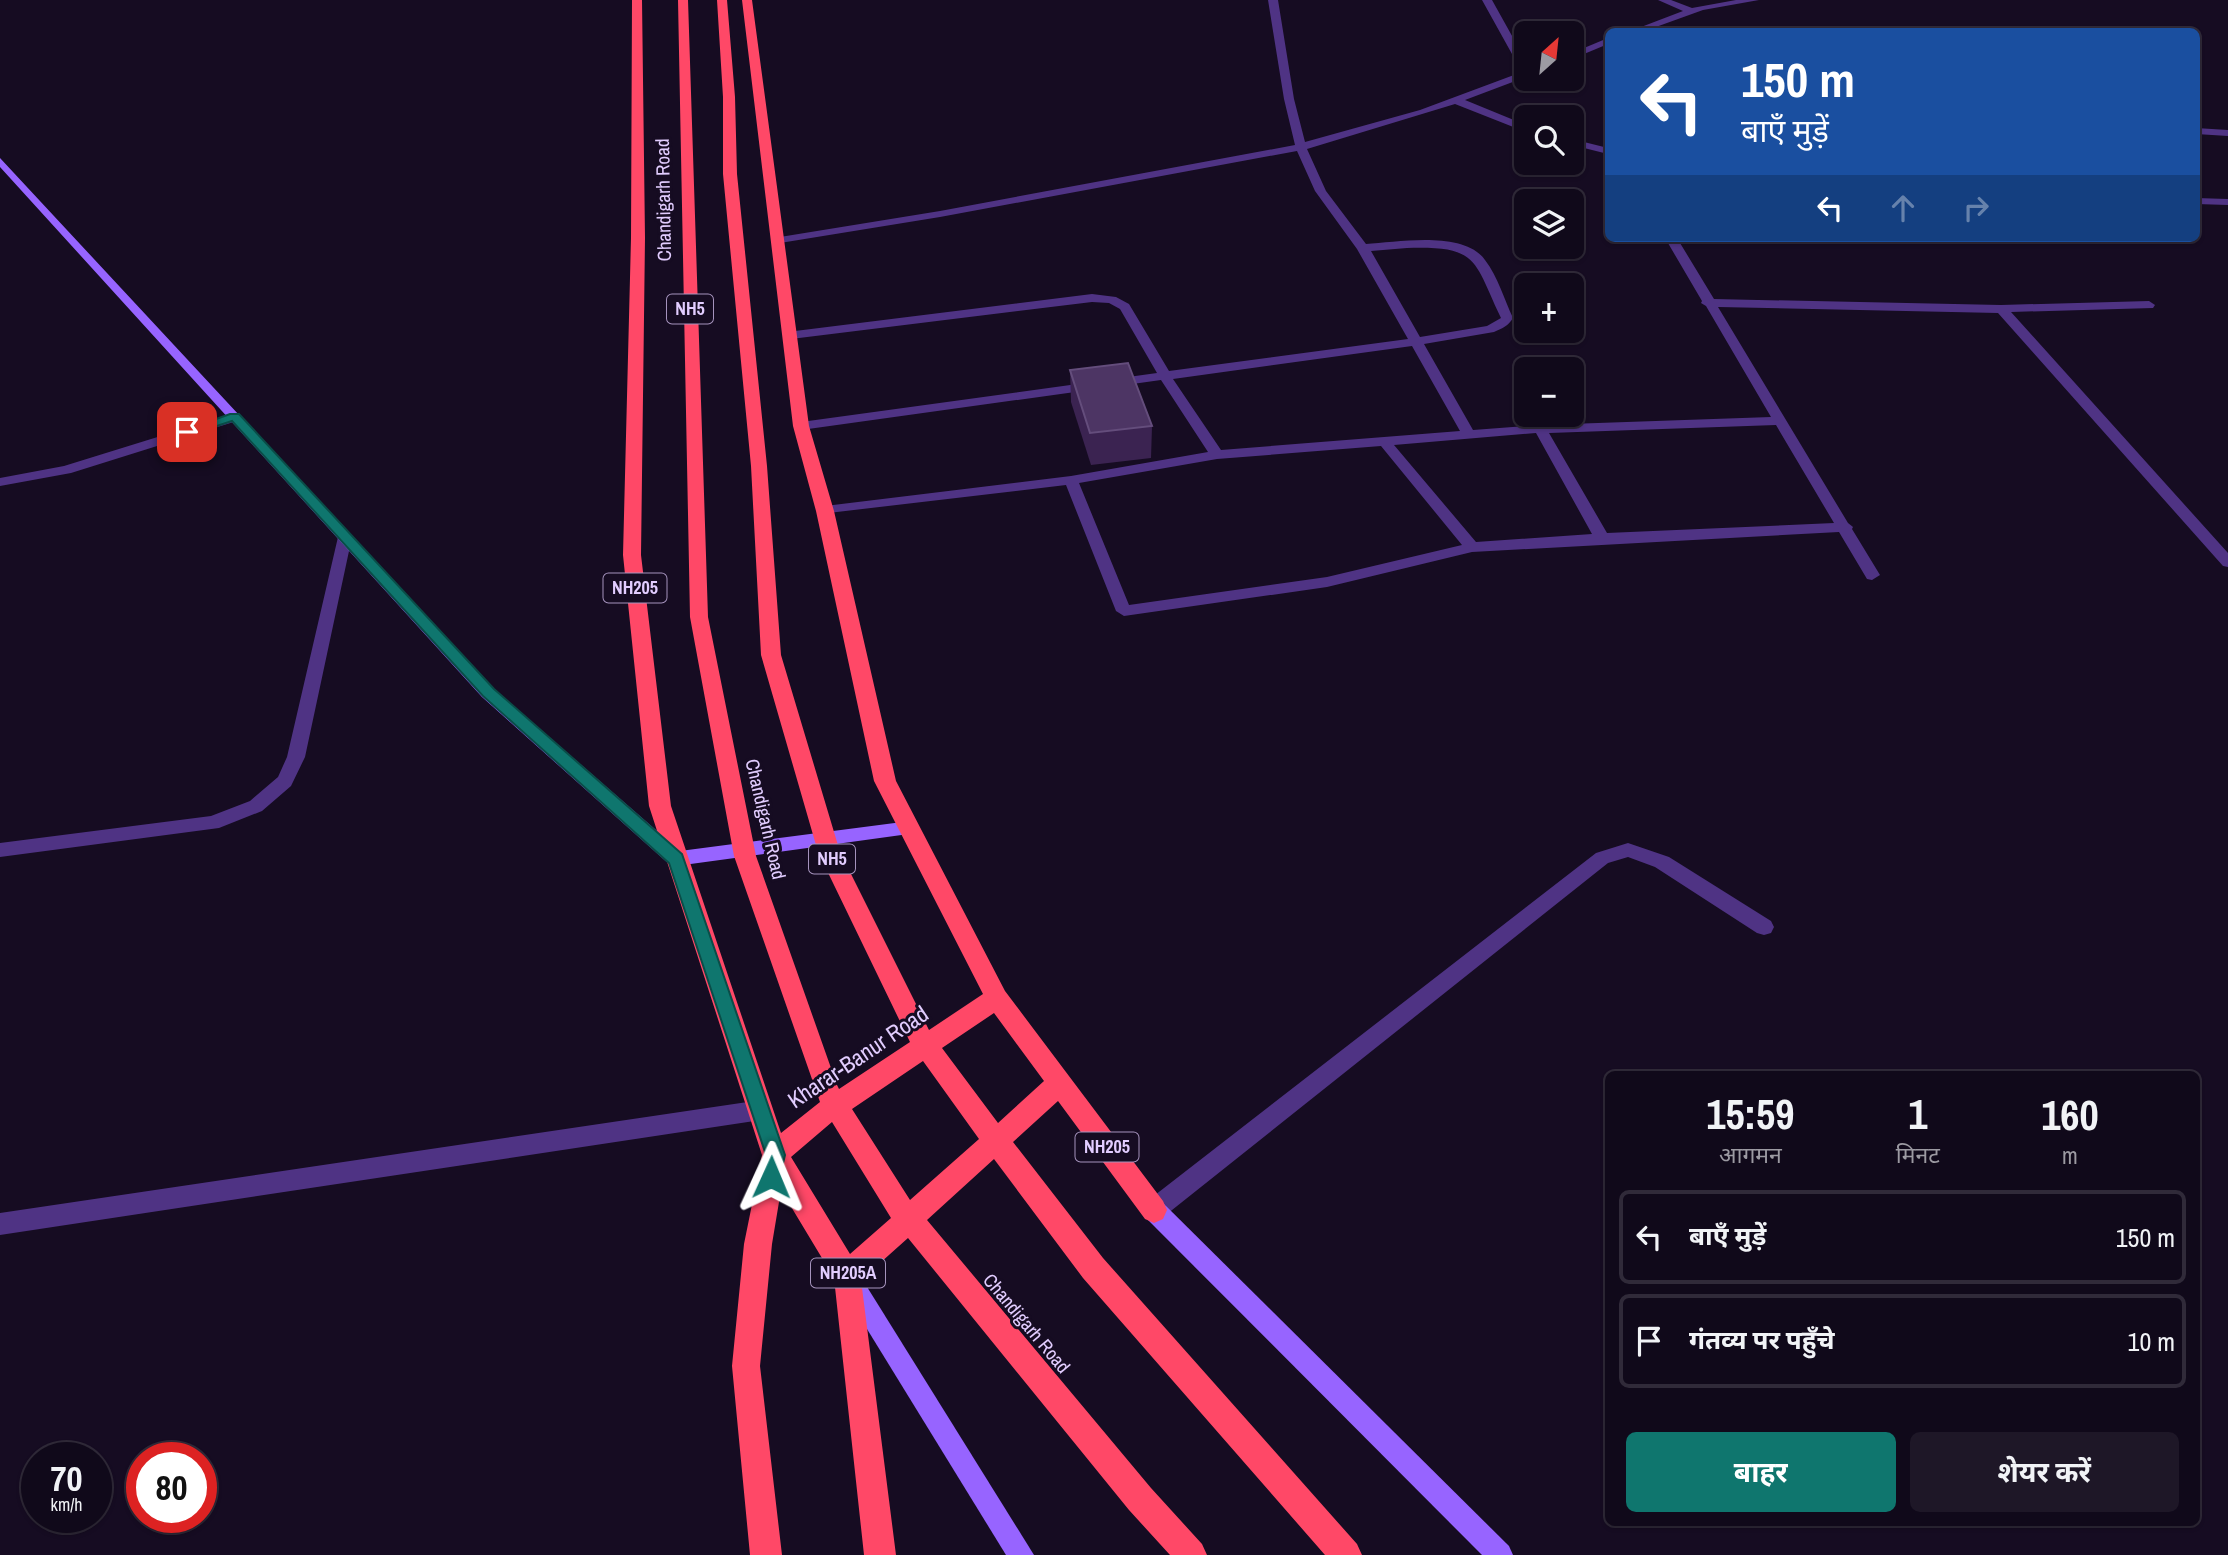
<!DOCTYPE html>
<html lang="hi">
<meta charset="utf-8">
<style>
body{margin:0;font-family:"Archivo Narrow","Noto Sans Devanagari",sans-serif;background:#1e1727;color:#f1f3f6;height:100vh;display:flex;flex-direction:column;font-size:26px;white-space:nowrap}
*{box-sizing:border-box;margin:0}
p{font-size:23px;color:#9c9aa2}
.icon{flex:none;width:38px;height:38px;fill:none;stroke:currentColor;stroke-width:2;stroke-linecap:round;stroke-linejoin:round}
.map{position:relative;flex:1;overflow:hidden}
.side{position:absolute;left:1605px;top:1071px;width:595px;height:455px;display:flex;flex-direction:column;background:#10091a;border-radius:10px;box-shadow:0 2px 5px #0004,0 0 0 2px #302a39}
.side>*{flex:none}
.hud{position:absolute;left:1605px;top:28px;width:595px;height:214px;border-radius:10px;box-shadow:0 2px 5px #0004,0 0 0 2px #302a39;background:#1a4fa0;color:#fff;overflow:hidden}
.needle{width:46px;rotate:27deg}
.fabs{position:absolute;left:1514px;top:21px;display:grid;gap:14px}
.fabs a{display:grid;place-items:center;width:70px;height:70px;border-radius:10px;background:#10091a;box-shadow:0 2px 5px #0004,0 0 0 2px #302a39;font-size:35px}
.speed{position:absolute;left:21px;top:1442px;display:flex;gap:14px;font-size:35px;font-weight:700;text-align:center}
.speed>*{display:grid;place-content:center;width:91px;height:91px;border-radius:50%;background:#10091a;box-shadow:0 2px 5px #0004,0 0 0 2px #302a39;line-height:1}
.speed small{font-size:18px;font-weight:400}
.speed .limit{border:10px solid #d22;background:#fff;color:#111}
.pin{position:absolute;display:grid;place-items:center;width:60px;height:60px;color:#fff;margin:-30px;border-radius:14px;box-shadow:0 4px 10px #0006}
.me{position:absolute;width:77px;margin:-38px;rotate:1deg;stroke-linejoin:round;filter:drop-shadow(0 0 5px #0008)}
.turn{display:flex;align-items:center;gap:24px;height:147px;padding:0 21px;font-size:32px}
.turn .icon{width:91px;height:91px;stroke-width:2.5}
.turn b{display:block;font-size:49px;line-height:60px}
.lanes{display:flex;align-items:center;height:66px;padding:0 21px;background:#0003;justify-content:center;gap:35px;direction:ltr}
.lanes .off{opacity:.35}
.eta{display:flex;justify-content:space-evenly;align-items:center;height:119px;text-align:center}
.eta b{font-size:42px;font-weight:700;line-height:49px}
.cta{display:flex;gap:14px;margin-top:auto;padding:14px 21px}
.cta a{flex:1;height:80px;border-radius:10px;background:#0f766e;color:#fff;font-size:28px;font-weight:700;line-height:80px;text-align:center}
.cta a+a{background:#1e1727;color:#f1f3f6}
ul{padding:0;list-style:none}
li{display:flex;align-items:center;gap:21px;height:94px;margin:0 14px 10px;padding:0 7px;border:4px solid #302a39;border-radius:10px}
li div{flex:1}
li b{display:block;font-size:26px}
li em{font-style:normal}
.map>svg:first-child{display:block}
</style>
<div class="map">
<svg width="2228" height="1555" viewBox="0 0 2228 1555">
<rect width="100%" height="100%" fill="#160c22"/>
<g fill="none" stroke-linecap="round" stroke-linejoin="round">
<!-- street -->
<g fill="#4f3384" fill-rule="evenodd">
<path d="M1268 0H1278L1294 99 1305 142 1420 110 1522 72 1482 0H1492L1526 61V77L1465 100 1526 125V132L1455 104 1307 149 1326 191 1366 244C1398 242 1464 230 1485 260 1498 277 1504 299 1513 318 1508 326 1503 328 1494 332L1424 344 1473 430 1540 425 1771 417 1706 306 1701 303 1702 301 1665 238H1677L1714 299 2001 305 2149 301 2155 305 2153 308 2011 312 2228 553V567L2223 566 1998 313 1718 307 1848 523 1853 527 1852 529 1880 575 1872 580 1867 579 1839 532 1472 552 1327 587 1124 616 1116 611 1066 485 820 514 818 511 825 506 1071 476 1208 452 1161 380 801 430 794 426 801 422 1157 373 1120 309 1109 303 1092 302 791 339 785 335 787 332 1092 294 1116 297 1129 304 1169 371 1408 339 1357 249 1315 191 1297 151 940 217 780 243 774 240 780 237 940 211 1295 145 1284 99ZM1407 248C1479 246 1473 259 1501 318L1487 326 1420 337 1371 251ZM1412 346 1460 431 1221 450 1173 379ZM1776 425 1834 523 1607 533 1549 433ZM1536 433 1592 534 1476 542 1394 445ZM1381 446 1462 545 1327 577 1129 605 1079 483 1217 459Z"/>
<polygon points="1658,0 1671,0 1692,8 1736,0 1759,0 1703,10 1642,32 1628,32 1683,11"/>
<polygon points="1608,38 1608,44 1572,59 1572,53"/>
<polygon points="2196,128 2228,130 2228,136 2196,134"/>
<polygon points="1572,139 1608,148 1608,154 1572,145"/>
<polygon points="2196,198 2228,199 2228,205 2196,204"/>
<polygon points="235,413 242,417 240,420 71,473 0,486 0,478 64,466"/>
<polygon points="345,532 352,537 305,757 291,786 262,811 219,828 0,857 0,843 211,816 250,801 278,777 287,757 338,537"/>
<polygon points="1628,843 1669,857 1771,921 1774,927 1771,933 1764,935 1757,933 1655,867 1628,857 1608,863 1162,1218 1154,1221 1146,1218 1143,1210 1146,1202 1596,853"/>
<polygon points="761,1100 768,1103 772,1110 768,1117 761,1120 0,1235 0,1213"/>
</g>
<!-- secondary -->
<g fill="#9764ff" fill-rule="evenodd">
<polygon points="0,158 494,689 680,851 910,821 916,823 919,828 916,833 676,866 669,864 482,697 0,167"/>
<polygon points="1154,1199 1162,1202 1509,1546 1513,1555 1482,1555 1146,1218 1143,1210 1146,1202"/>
<polygon points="851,1271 859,1274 1034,1555 1006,1555 843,1290 840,1282 843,1274"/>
</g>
<!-- highway -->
<path fill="#ff4867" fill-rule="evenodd" d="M632 0H642L645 238 641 555 671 806 781 1133 820 1102 734 856 690 617 678 0H688L708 617 756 856 837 1085 839 1089 910 1042 818 852 761 655 751 466 723 174V97L717 0H727L735 97 737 174 767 466 781 655 840 852 929 1030 983 994 874 781 816 511 793 426 742 0H752L809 426 834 511 896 781 1005 991 1163 1201 1167 1210 1163 1219 1154 1223 1145 1219 1058 1101 1013 1142 1103 1258 1357 1544 1362 1555H1325L1083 1278 994 1159 927 1220 1151 1488 1202 1544 1207 1555H1170L1129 1510 908 1238 861 1280 896 1555H864L834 1278 781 1190 772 1244 760 1366 782 1555H750L732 1366 744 1244 762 1155 649 806 623 555 631 238ZM994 1013 1044 1081 998 1123 942 1048ZM923 1061 979 1139 910 1200 852 1109ZM832 1122 891 1218 850 1254 791 1157Z"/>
</g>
<!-- wall -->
<polygon fill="#3b2351" points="1070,370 1152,426 1151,458 1091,465 1071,402"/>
<!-- building -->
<polygon fill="#4d3564" stroke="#644d7c" stroke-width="2" points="1128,363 1152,426 1090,433 1070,370"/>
<!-- route -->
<polygon fill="#0f766e" stroke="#0a4d48" stroke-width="2" points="230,414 239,414 494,689 682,854 785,1155 778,1184 771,1187 764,1184 761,1177 766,1155 669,863 483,696 232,421 187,436 180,432"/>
<g text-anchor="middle" stroke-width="6" stroke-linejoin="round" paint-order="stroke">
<!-- shield labels -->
<g fill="#160c22" stroke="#a593bd" stroke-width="2">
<rect x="667" y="294.5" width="46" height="29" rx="5"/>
<rect x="603.5" y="573.5" width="63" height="29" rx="5"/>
<rect x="809" y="844.5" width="46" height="29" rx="5"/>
<rect x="1075.5" y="1132.5" width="63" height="29" rx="5"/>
<rect x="811" y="1258.5" width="74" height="29" rx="5"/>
</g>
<g font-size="18" font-weight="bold" fill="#e2cdff">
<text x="690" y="315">NH5</text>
<text x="635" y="594">NH205</text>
<text x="832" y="865">NH5</text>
<text x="1107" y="1153">NH205</text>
<text x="848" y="1279">NH205A</text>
</g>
<!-- street labels -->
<g font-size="19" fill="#e2cdff" stroke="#160c22">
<text transform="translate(663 200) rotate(-91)" y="7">Chandigarh Road</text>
<text transform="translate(766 819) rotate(77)" y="7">Chandigarh Road</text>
<text transform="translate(1027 1323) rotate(50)" y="7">Chandigarh Road</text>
</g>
<!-- near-street labels -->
<g font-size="23" fill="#e2cdff" stroke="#160c22">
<text transform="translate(858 1057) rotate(-34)" y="8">Kharar-Banur Road</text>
</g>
</g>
</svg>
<div class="fabs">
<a><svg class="needle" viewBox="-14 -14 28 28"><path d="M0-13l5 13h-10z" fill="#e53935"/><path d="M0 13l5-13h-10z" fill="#9c9aa2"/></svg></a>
<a><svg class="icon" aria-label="search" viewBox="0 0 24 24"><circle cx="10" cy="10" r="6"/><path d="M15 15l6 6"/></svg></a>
<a><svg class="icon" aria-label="layers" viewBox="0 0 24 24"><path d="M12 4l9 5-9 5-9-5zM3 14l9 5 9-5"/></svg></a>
<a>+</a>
<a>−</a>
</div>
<div class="speed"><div>70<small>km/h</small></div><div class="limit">80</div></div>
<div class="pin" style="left:187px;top:432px;background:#d93025"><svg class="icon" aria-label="arrive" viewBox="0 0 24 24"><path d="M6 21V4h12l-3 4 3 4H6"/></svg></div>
<svg class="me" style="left:771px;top:1177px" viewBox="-20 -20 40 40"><path d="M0-17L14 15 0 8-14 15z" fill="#0f766e" stroke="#fff" stroke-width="4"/></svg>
<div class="hud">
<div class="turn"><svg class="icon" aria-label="left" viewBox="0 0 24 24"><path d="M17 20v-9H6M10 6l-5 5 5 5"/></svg><div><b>150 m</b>बाएँ मुड़ें</div></div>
<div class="lanes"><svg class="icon" aria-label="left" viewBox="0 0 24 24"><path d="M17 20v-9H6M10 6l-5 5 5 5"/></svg><svg class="icon off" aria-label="ahead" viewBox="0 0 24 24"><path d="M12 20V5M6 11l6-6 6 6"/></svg><svg class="icon off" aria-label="right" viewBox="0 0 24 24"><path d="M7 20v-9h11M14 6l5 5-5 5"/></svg></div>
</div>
<section class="side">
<div class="eta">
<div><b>15:59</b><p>आगमन</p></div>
<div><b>1</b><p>मिनट</p></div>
<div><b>160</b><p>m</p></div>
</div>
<ul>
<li><svg class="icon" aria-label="left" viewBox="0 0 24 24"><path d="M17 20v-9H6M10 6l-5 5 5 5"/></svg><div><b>बाएँ मुड़ें</b></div><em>150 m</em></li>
<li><svg class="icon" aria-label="arrive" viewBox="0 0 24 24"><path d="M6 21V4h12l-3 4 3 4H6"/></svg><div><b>गंतव्य पर पहुँचे</b></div><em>10 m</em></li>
</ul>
<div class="cta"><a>बाहर</a><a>शेयर करें</a></div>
</section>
</div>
